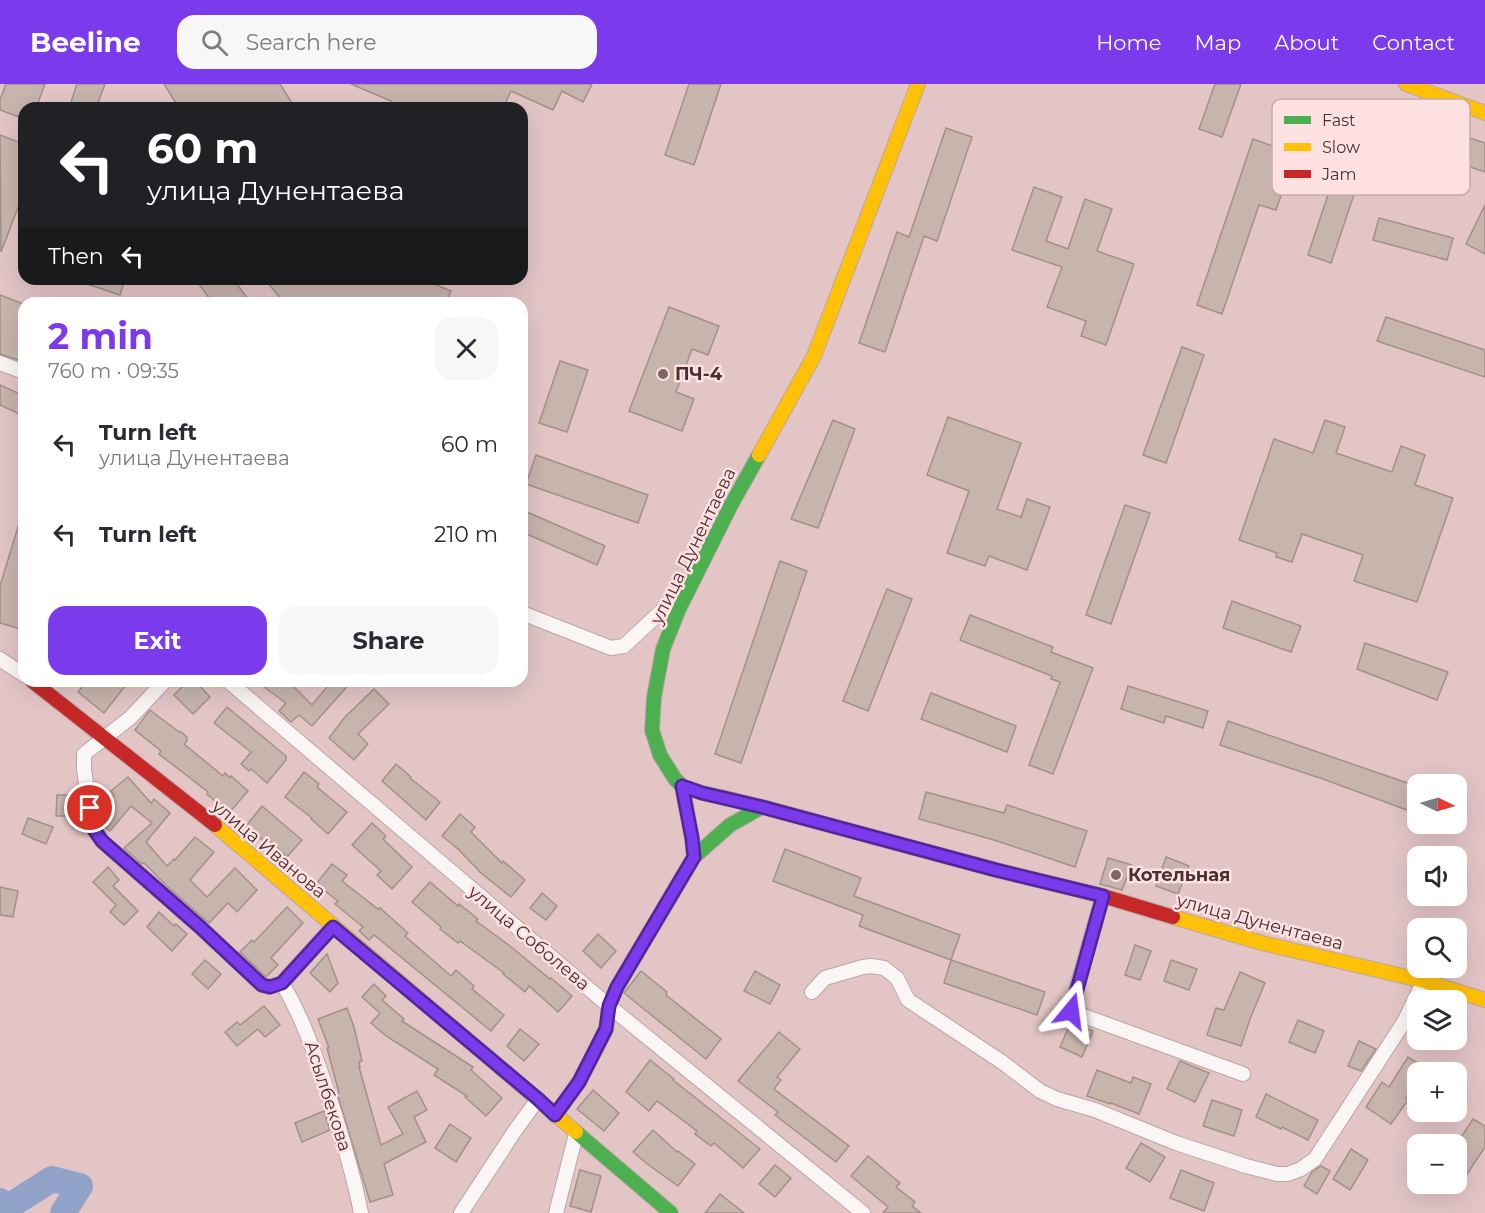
<!DOCTYPE html>
<meta charset="utf-8">
<style>
body{margin:0;font-family:Montserrat,sans-serif;background:#f7f7f7;color:#2b2b33;height:100vh;display:flex;flex-direction:column;font-size:22px;white-space:nowrap}
*{box-sizing:border-box;margin:0}
p{font-size:20px;color:#7c7c81}
.icon{flex:none;width:33px;height:33px;fill:none;stroke:currentColor;stroke-width:2;stroke-linecap:round;stroke-linejoin:round}
.map{position:relative;flex:1;overflow:hidden}
.side{position:absolute;left:18px;top:213px;width:510px;height:390px;display:flex;flex-direction:column;background:#fff;border-radius:18px;box-shadow:0 6px 24px #0002}
.side>*{flex:none}
.banner{position:absolute;left:18px;top:18px;width:510px;height:183px;border-radius:18px;box-shadow:0 6px 24px #0002;background:#202124;color:#fff;overflow:hidden}
.needle{width:39px;rotate:95deg}
.buttons{position:absolute;left:1407px;top:690px;display:grid;gap:12px}
.buttons a{display:grid;place-items:center;width:60px;height:60px;border-radius:12px;background:#fff;box-shadow:0 6px 24px #0002;font-size:30px}
.pin{position:absolute;display:grid;place-items:center;width:51px;height:51px;color:#fff;margin:-26px;border:3px solid #fff;border-radius:50%;box-shadow:0 2px 6px #0007}
.me{position:absolute;width:66px;margin:-33px;rotate:16deg;stroke-linejoin:round;filter:drop-shadow(0 0 4px #0008)}
.turn{display:flex;align-items:center;gap:21px;height:126px;padding:0 30px;font-size:27px}
.turn .icon{width:78px;height:78px;stroke-width:2.5}
.turn b{display:block;font-size:42px;line-height:51px}
.then{display:flex;align-items:center;height:57px;padding:0 30px;background:#0003;gap:12px;font-size:22px}
.round{display:grid;place-items:center;flex:none;width:63px;height:63px;border-radius:18px;background:#f7f7f7}
.headline{display:flex;align-items:center;justify-content:space-between;height:102px;padding:0 30px}
h1{font-size:36px;font-weight:700;line-height:45px;color:#7c3aed}
.button{display:flex;gap:12px;margin-top:auto;padding:12px 30px}
.button a{flex:1;height:69px;border-radius:18px;background:#7c3aed;color:#fff;font-size:24px;font-weight:700;line-height:69px;text-align:center}
.button a+a{background:#f7f7f7;color:#2b2b33}
ul{padding:0;list-style:none}
li{display:flex;align-items:center;gap:18px;height:90px;padding:0 30px}
li div{flex:1}
li b{display:block;font-size:22px}
li em{font-style:normal}
header{display:flex;align-items:center;gap:36px;box-sizing:border-box;height:84px;padding:0 30px;background:#7c3aed;color:#fff}
header strong{font-size:28px}
nav{display:flex;gap:33px;margin-inline-start:auto;font-size:21px}
.search{width:420px;height:54px;background:#f7f7f7;display:flex;align-items:center;gap:15px;box-sizing:border-box;padding:0 21px;border-radius:18px;color:#7c7c81;font-size:22px}
.map>svg:first-child{display:block}
</style>
<header>
<strong>Beeline</strong>
<div class="search"><svg class="icon" aria-label="search" viewBox="0 0 24 24"><circle cx="10" cy="10" r="6"/><path d="M15 15l6 6"/></svg>Search here</div>
<nav><a>Home</a><a>Map</a><a>About</a><a>Contact</a></nav>
</header>
<div class="map">
<svg width="1485" height="1129" viewBox="0 0 1485 1129">
<rect width="100%" height="100%" fill="#e3c5c6"/>
<g fill="none" stroke-linecap="round" stroke-linejoin="round">
<!-- river -->
<polyline stroke="#90a2c8" stroke-width="26" points="0,1117 8,1123 52,1095 80,1102 63,1129"/>
</g>
<!-- building -->
<g fill="#c7b4ad" stroke="#a39089" stroke-width="1.5">
<polygon points="6,0 45,0 36,24 24,24 24,35 0,26 0,16"/>
<polygon points="77,0 105,0 96,24 69,24"/>
<polygon points="164,0 280,0 295,24 179,24"/>
<polygon points="351,0 592,0 583,18 562,7 553,26 511,7 503,24 401,24 390,19 391,17"/>
<polygon points="689,0 721,0 694,81 665,71"/>
<polygon points="1215,0 1241,0 1222,53 1199,45"/>
<polygon points="1387,26 1485,59 1485,88 1374,51 1331,179 1308,171 1355,29 1383,39"/>
<polygon points="946,44 972,53 937,157 924,152 885,268 859,259 897,148 909,153"/>
<polygon points="0,51 24,60 24,108 1,168"/>
<polygon points="1253,55 1295,70 1276,126 1259,121 1222,230 1197,221"/>
<polygon points="1034,103 1062,113 1046,157 1068,165 1085,115 1112,125 1097,167 1134,180 1106,261 1081,252 1086,237 1047,223 1062,183 1012,166"/>
<polygon points="1485,121 1485,170 1466,160"/>
<polygon points="1379,134 1453,154 1447,176 1373,156"/>
<polygon points="78,195 125,195 120,211 78,197"/>
<polygon points="195,195 233,195 251,219 213,219"/>
<polygon points="264,195 421,195 451,207 446,219 285,219"/>
<polygon points="0,211 24,220 24,278 0,270"/>
<polygon points="669,223 719,242 708,271 692,265 676,308 694,315 682,347 629,327"/>
<polygon points="1386,233 1485,266 1485,293 1377,257"/>
<polygon points="1182,263 1204,271 1166,379 1143,371"/>
<polygon points="560,277 588,286 567,348 539,339"/>
<polygon points="0,301 24,312 24,332 0,321"/>
<polygon points="948,333 1021,359 997,425 1021,433 1027,415 1050,423 1027,486 989,472 985,482 947,469 969,407 927,391"/>
<polygon points="833,336 855,345 818,444 791,435"/>
<polygon points="1325,336 1345,343 1336,369 1392,388 1401,362 1425,371 1415,401 1453,414 1417,518 1354,497 1363,471 1302,450 1292,478 1276,473 1277,469 1239,456 1274,355 1313,369"/>
<polygon points="536,371 648,411 638,439 526,400"/>
<polygon points="1125,421 1150,429 1111,540 1086,531"/>
<polygon points="527,428 605,462 597,481 522,448 522,439"/>
<polygon points="21,433 24,433 24,546 0,539 0,502"/>
<polygon points="780,477 807,487 741,679 715,670"/>
<polygon points="887,505 912,515 868,627 843,617"/>
<polygon points="1232,517 1301,542 1291,568 1223,544"/>
<polygon points="970,531 1053,563 1051,568 1093,584 1053,690 1029,681 1060,598 1051,595 1052,592 960,556"/>
<polygon points="1365,559 1448,588 1437,616 1357,585"/>
<polygon points="87,597 129,597 104,629 78,608"/>
<polygon points="188,597 195,597 210,613 193,630 174,611"/>
<polygon points="256,597 288,597 312,621 327,603 319,597 352,597 312,642 299,631 291,638 279,627 286,619"/>
<polygon points="1128,602 1208,627 1203,644 1166,632 1164,639 1121,625"/>
<polygon points="374,605 389,620 358,650 368,660 354,676 329,654 345,633"/>
<polygon points="931,609 1016,642 1007,668 921,635"/>
<polygon points="227,623 286,672 286,676 267,699 251,685 249,687 241,680 251,668 214,639"/>
<polygon points="150,626 179,648 181,648 187,653 187,657 184,660 223,692 225,689 230,694 231,692 248,707 229,729 207,710 208,708 159,670 161,667 135,646"/>
<polygon points="1228,637 1416,702 1407,726 1323,695 1220,661"/>
<polygon points="396,680 411,693 410,694 440,718 426,736 382,697"/>
<polygon points="304,688 319,700 317,703 347,728 328,750 311,735 312,734 285,713"/>
<polygon points="128,693 151,719 154,715 170,729 146,758 167,782 174,775 175,776 195,753 214,768 190,796 207,813 235,784 257,806 237,828 228,819 209,839 168,803 144,779 142,780 124,764 152,739 131,722 110,747 101,739 100,729 114,711 111,707"/>
<polygon points="926,708 1004,729 1007,721 1087,747 1075,783 994,756 919,735"/>
<polygon points="57,711 78,711 77,732 56,732"/>
<polygon points="262,722 302,756 287,773 269,756 266,759 246,742"/>
<polygon points="460,730 475,743 471,748 502,779 503,777 525,796 511,813 481,789 458,765 442,752"/>
<polygon points="28,734 53,743 46,760 22,750"/>
<polygon points="372,739 386,752 383,755 412,783 392,805 377,791 381,787 352,761"/>
<polygon points="785,765 861,794 854,812 960,851 951,876 859,842 863,831 773,797"/>
<polygon points="1166,773 1189,782 1178,810 1156,802"/>
<polygon points="1108,774 1132,781 1122,806 1100,800"/>
<polygon points="332,780 347,791 342,797 378,825 380,824 389,832 408,849 405,852 451,892 456,886 474,902 472,905 504,931 491,947 374,851 369,856 359,847 363,843 335,820 338,817 316,800"/>
<polygon points="108,783 119,796 113,802 138,827 124,841 110,828 116,821 93,798"/>
<polygon points="430,798 458,822 459,820 478,835 476,837 510,862 550,895 551,894 572,912 558,928 529,902 525,908 503,890 504,889 460,857 458,859 440,845 441,843 412,818"/>
<polygon points="0,803 18,807 13,833 0,831"/>
<polygon points="542,809 557,822 546,836 530,824"/>
<polygon points="287,823 303,839 271,874 278,881 266,893 240,868 252,856 254,858"/>
<polygon points="159,828 174,842 176,840 187,850 172,867 147,843"/>
<polygon points="598,850 616,867 601,884 583,867"/>
<polygon points="1135,861 1151,867 1140,896 1125,891"/>
<polygon points="327,870 338,899 330,908 310,889"/>
<polygon points="205,876 221,890 208,905 192,890"/>
<polygon points="951,876 1045,908 1037,931 944,899"/>
<polygon points="1171,876 1197,885 1189,906 1164,897"/>
<polygon points="641,887 667,908 666,911 721,955 706,975 624,909"/>
<polygon points="755,887 780,901 770,920 744,907"/>
<polygon points="1240,888 1265,899 1250,935 1241,962 1207,951 1216,924 1224,926"/>
<polygon points="374,900 386,912 382,916 404,935 402,937 473,983 471,986 502,1014 486,1032 465,1013 467,1012 434,991 438,985 386,952 371,939 380,929 362,913"/>
<polygon points="264,922 280,941 265,953 258,945 237,962 225,948 237,938 240,941"/>
<polygon points="347,924 354,943 362,977 359,978 360,983 359,983 381,1061 403,1050 388,1023 417,1007 427,1026 414,1033 426,1058 384,1080 393,1111 370,1118 337,1009 339,1009 327,964 329,964 318,935"/>
<polygon points="1298,936 1324,947 1315,969 1289,958"/>
<polygon points="1071,938 1093,947 1082,973 1060,963"/>
<polygon points="520,945 539,960 524,977 507,962"/>
<polygon points="779,948 800,965 777,993 781,996 774,1005 849,1062 836,1078 775,1031 778,1028 738,997"/>
<polygon points="1359,957 1376,965 1361,987 1348,982"/>
<polygon points="1408,973 1432,988 1418,988 1418,996 1406,1014 1408,1016 1391,1040 1366,1023 1382,998 1389,1003"/>
<polygon points="650,976 674,995 673,996 760,1065 743,1084 714,1059 711,1062 695,1050 697,1047 657,1017 649,1027 626,1008"/>
<polygon points="1180,977 1209,989 1195,1018 1167,1005"/>
<polygon points="1097,986 1131,999 1133,993 1151,1000 1139,1030 1111,1019 1110,1020 1087,1012"/>
<polygon points="593,1006 619,1029 604,1047 577,1025"/>
<polygon points="1266,1010 1318,1036 1308,1056 1282,1043 1281,1045 1256,1033"/>
<polygon points="1212,1016 1242,1026 1234,1052 1203,1042"/>
<polygon points="324,1027 330,1046 302,1058 295,1039"/>
<polygon points="1473,1035 1485,1042 1485,1063 1456,1107 1456,1061"/>
<polygon points="450,1040 471,1054 456,1078 435,1064"/>
<polygon points="653,1046 677,1068 678,1067 695,1080 678,1102 650,1082 633,1068"/>
<polygon points="1141,1059 1165,1073 1150,1098 1126,1084"/>
<polygon points="1351,1065 1368,1076 1350,1106 1333,1095"/>
<polygon points="868,1072 900,1099 896,1103 915,1118 912,1122 921,1129 883,1129 888,1123 851,1092"/>
<polygon points="775,1081 791,1094 775,1113 759,1100"/>
<polygon points="1321,1082 1330,1087 1317,1110 1304,1102 1312,1088"/>
<polygon points="580,1086 601,1092 591,1128 570,1122"/>
<polygon points="1181,1086 1214,1099 1204,1127 1170,1114"/>
<polygon points="720,1110 744,1129 705,1129"/>
</g>
<g fill="none" stroke-linecap="round" stroke-linejoin="round">
<!-- street casing -->
<g stroke="#bca5a5" stroke-width="16">
<g id="street">
<polyline points="0,279 24,288"/>
<polyline points="522,529 611,564 624,562 667,522 679,525"/>
<polyline points="0,575 24,591"/>
<polyline points="165,597 130,634 84,670 84,686 93,744 102,757 199,842 262,901 270,903 282,899"/>
<polyline points="228,597 609,922 863,1129"/>
<polyline points="1103,812 1070,927 1243,990"/>
<path d="M333 843 282 899C303 934 315 971 328 1009 341 1049 353 1088 361 1129"/>
<polyline points="812,908 825,894 863,883 871,882 884,884 897,894 908,916 1002,978 1040,1007 1057,1015 1095,1026 1176,1059 1246,1082 1277,1090 1288,1090 1301,1085 1315,1075 1404,938 1424,897"/>
<polyline points="555,1031 579,998 606,945 609,922 617,903 694,773 692,754 682,702"/>
<polyline points="461,1129 514,1048 538,1015"/>
<polyline points="556,1129 576,1050"/>
</g>
</g>
<!-- fast casing -->
<g stroke="#bca5a5" stroke-width="16">
<g id="fast">
<polyline points="721,713 702,709 682,702 675,695 660,671 652,646 654,613 663,565 679,525 731,421 759,371"/>
<polyline points="694,773 730,741 762,723"/>
<polyline points="576,1048 671,1129"/>
</g>
</g>
<!-- slow casing -->
<g stroke="#bca5a5" stroke-width="16">
<g id="slow">
<polyline points="1406,0 1485,29"/>
<polyline points="759,371 814,272 918,0"/>
<polyline points="215,741 576,1048"/>
<polyline points="1173,833 1262,859 1424,897 1485,916"/>
</g>
</g>
<!-- jam casing -->
<g stroke="#bca5a5" stroke-width="16">
<g id="jam">
<polyline points="32,597 215,741"/>
<polyline points="721,713 762,723 996,786 1103,812 1173,833"/>
</g>
</g>
<!-- street -->
<use href="#street" stroke="#fbf6f6" stroke-width="14"/>
<!-- fast -->
<use href="#fast" stroke="#4caf50" stroke-width="14"/>
<!-- slow -->
<use href="#slow" stroke="#ffc107" stroke-width="14"/>
<!-- jam -->
<use href="#jam" stroke="#c62828" stroke-width="14"/>
</g>
<g fill="none" stroke-linecap="round" stroke-linejoin="round">
<!-- route casing -->
<g stroke="#51269a" stroke-width="15">
<polyline id="route" points="90,724 93,744 102,757 199,842 262,901 270,903 282,899 333,843 538,1015 555,1031 579,998 606,945 609,922 617,903 694,773 692,754 682,702 702,709 762,723 996,786 1103,812 1071,927"/>
</g>
<!-- route -->
<use href="#route" stroke="#7c3aed" stroke-width="10"/>
</g>
<!-- markers -->
<g fill="#7e6566" stroke="#ffe1e1" stroke-width="2">
<circle cx="663" cy="290" r="6"/>
<circle cx="1116" cy="791" r="6"/>
</g>
<g text-anchor="middle" stroke-width="5" stroke-linejoin="round" paint-order="stroke">
<!-- poi labels -->
<g font-size="18" font-weight="bold" fill="#473132" stroke="#ffe1e1" text-anchor="start">
<text x="675" y="296">ПЧ-4</text>
<text x="1128" y="797">Котельная</text>
</g>
<!-- street labels -->
<g font-size="18" fill="#473132" stroke="#ffe1e1">
<text transform="translate(693 462) rotate(-64)" y="6">улица Дунентаева</text>
<text transform="translate(269 765) rotate(40)" y="6">улица Иванова</text>
<text transform="translate(1260 838) rotate(15)" y="6">улица Дунентаева</text>
<text transform="translate(529 854) rotate(40)" y="6">улица Соболева</text>
<text transform="translate(328 1012) rotate(72)" y="6">Асылбекова</text>
</g>
</g>
<!-- legend -->
<rect x="1272" y="15" width="198" height="96" rx="9" fill="#ffe1e1" stroke="#c8acac" stroke-width="1.5"/>
<rect x="1284" y="32" width="27" height="8" fill="#4caf50"/>
<rect x="1284" y="59" width="27" height="8" fill="#ffc107"/>
<rect x="1284" y="86" width="27" height="8" fill="#c62828"/>
<g font-size="16" fill="#473132">
<text x="1322" y="42">Fast</text>
<text x="1322" y="69">Slow</text>
<text x="1322" y="96">Jam</text>
</g>
</svg>
<div class="buttons">
<a><svg class="needle" viewBox="-14 -14 28 28"><path d="M0-13l5 13h-10z" fill="#e53935"/><path d="M0 13l5-13h-10z" fill="#7c7c81"/></svg></a>
<a><svg class="icon" aria-label="sound" viewBox="0 0 24 24"><path d="M4 9h4l5-4v14l-5-4H4zM17 9q2 3 0 6"/></svg></a>
<a><svg class="icon" aria-label="search" viewBox="0 0 24 24"><circle cx="10" cy="10" r="6"/><path d="M15 15l6 6"/></svg></a>
<a><svg class="icon" aria-label="layers" viewBox="0 0 24 24"><path d="M12 4l9 5-9 5-9-5zM3 14l9 5 9-5"/></svg></a>
<a>+</a>
<a>−</a>
</div>
<div class="pin" style="left:90px;top:724px;background:#d93025"><svg class="icon" aria-label="arrive" viewBox="0 0 24 24"><path d="M6 21V4h12l-3 4 3 4H6"/></svg></div>
<svg class="me" style="left:1071px;top:927px" viewBox="-20 -20 40 40"><path d="M0-17L14 15 0 8-14 15z" fill="#7c3aed" stroke="#fff" stroke-width="4"/></svg>
<div class="banner">
<div class="turn"><svg class="icon" aria-label="left" viewBox="0 0 24 24"><path d="M17 20v-9H6M10 6l-5 5 5 5"/></svg><div><b>60 m</b>улица Дунентаева</div></div>
<div class="then">Then<svg class="icon" aria-label="left" viewBox="0 0 24 24"><path d="M17 20v-9H6M10 6l-5 5 5 5"/></svg></div>
</div>
<section class="side">
<div class="headline"><div><h1>2 min</h1><p>760 m · 09:35</p></div><a class="round"><svg class="icon" aria-label="close" viewBox="0 0 24 24"><path d="M6 6l12 12M18 6L6 18"/></svg></a></div>
<ul>
<li><svg class="icon" aria-label="left" viewBox="0 0 24 24"><path d="M17 20v-9H6M10 6l-5 5 5 5"/></svg><div><b>Turn left</b><p>улица Дунентаева</p></div><em>60 m</em></li>
<li><svg class="icon" aria-label="left" viewBox="0 0 24 24"><path d="M17 20v-9H6M10 6l-5 5 5 5"/></svg><div><b>Turn left</b></div><em>210 m</em></li>
</ul>
<div class="button"><a>Exit</a><a>Share</a></div>
</section>
</div>
